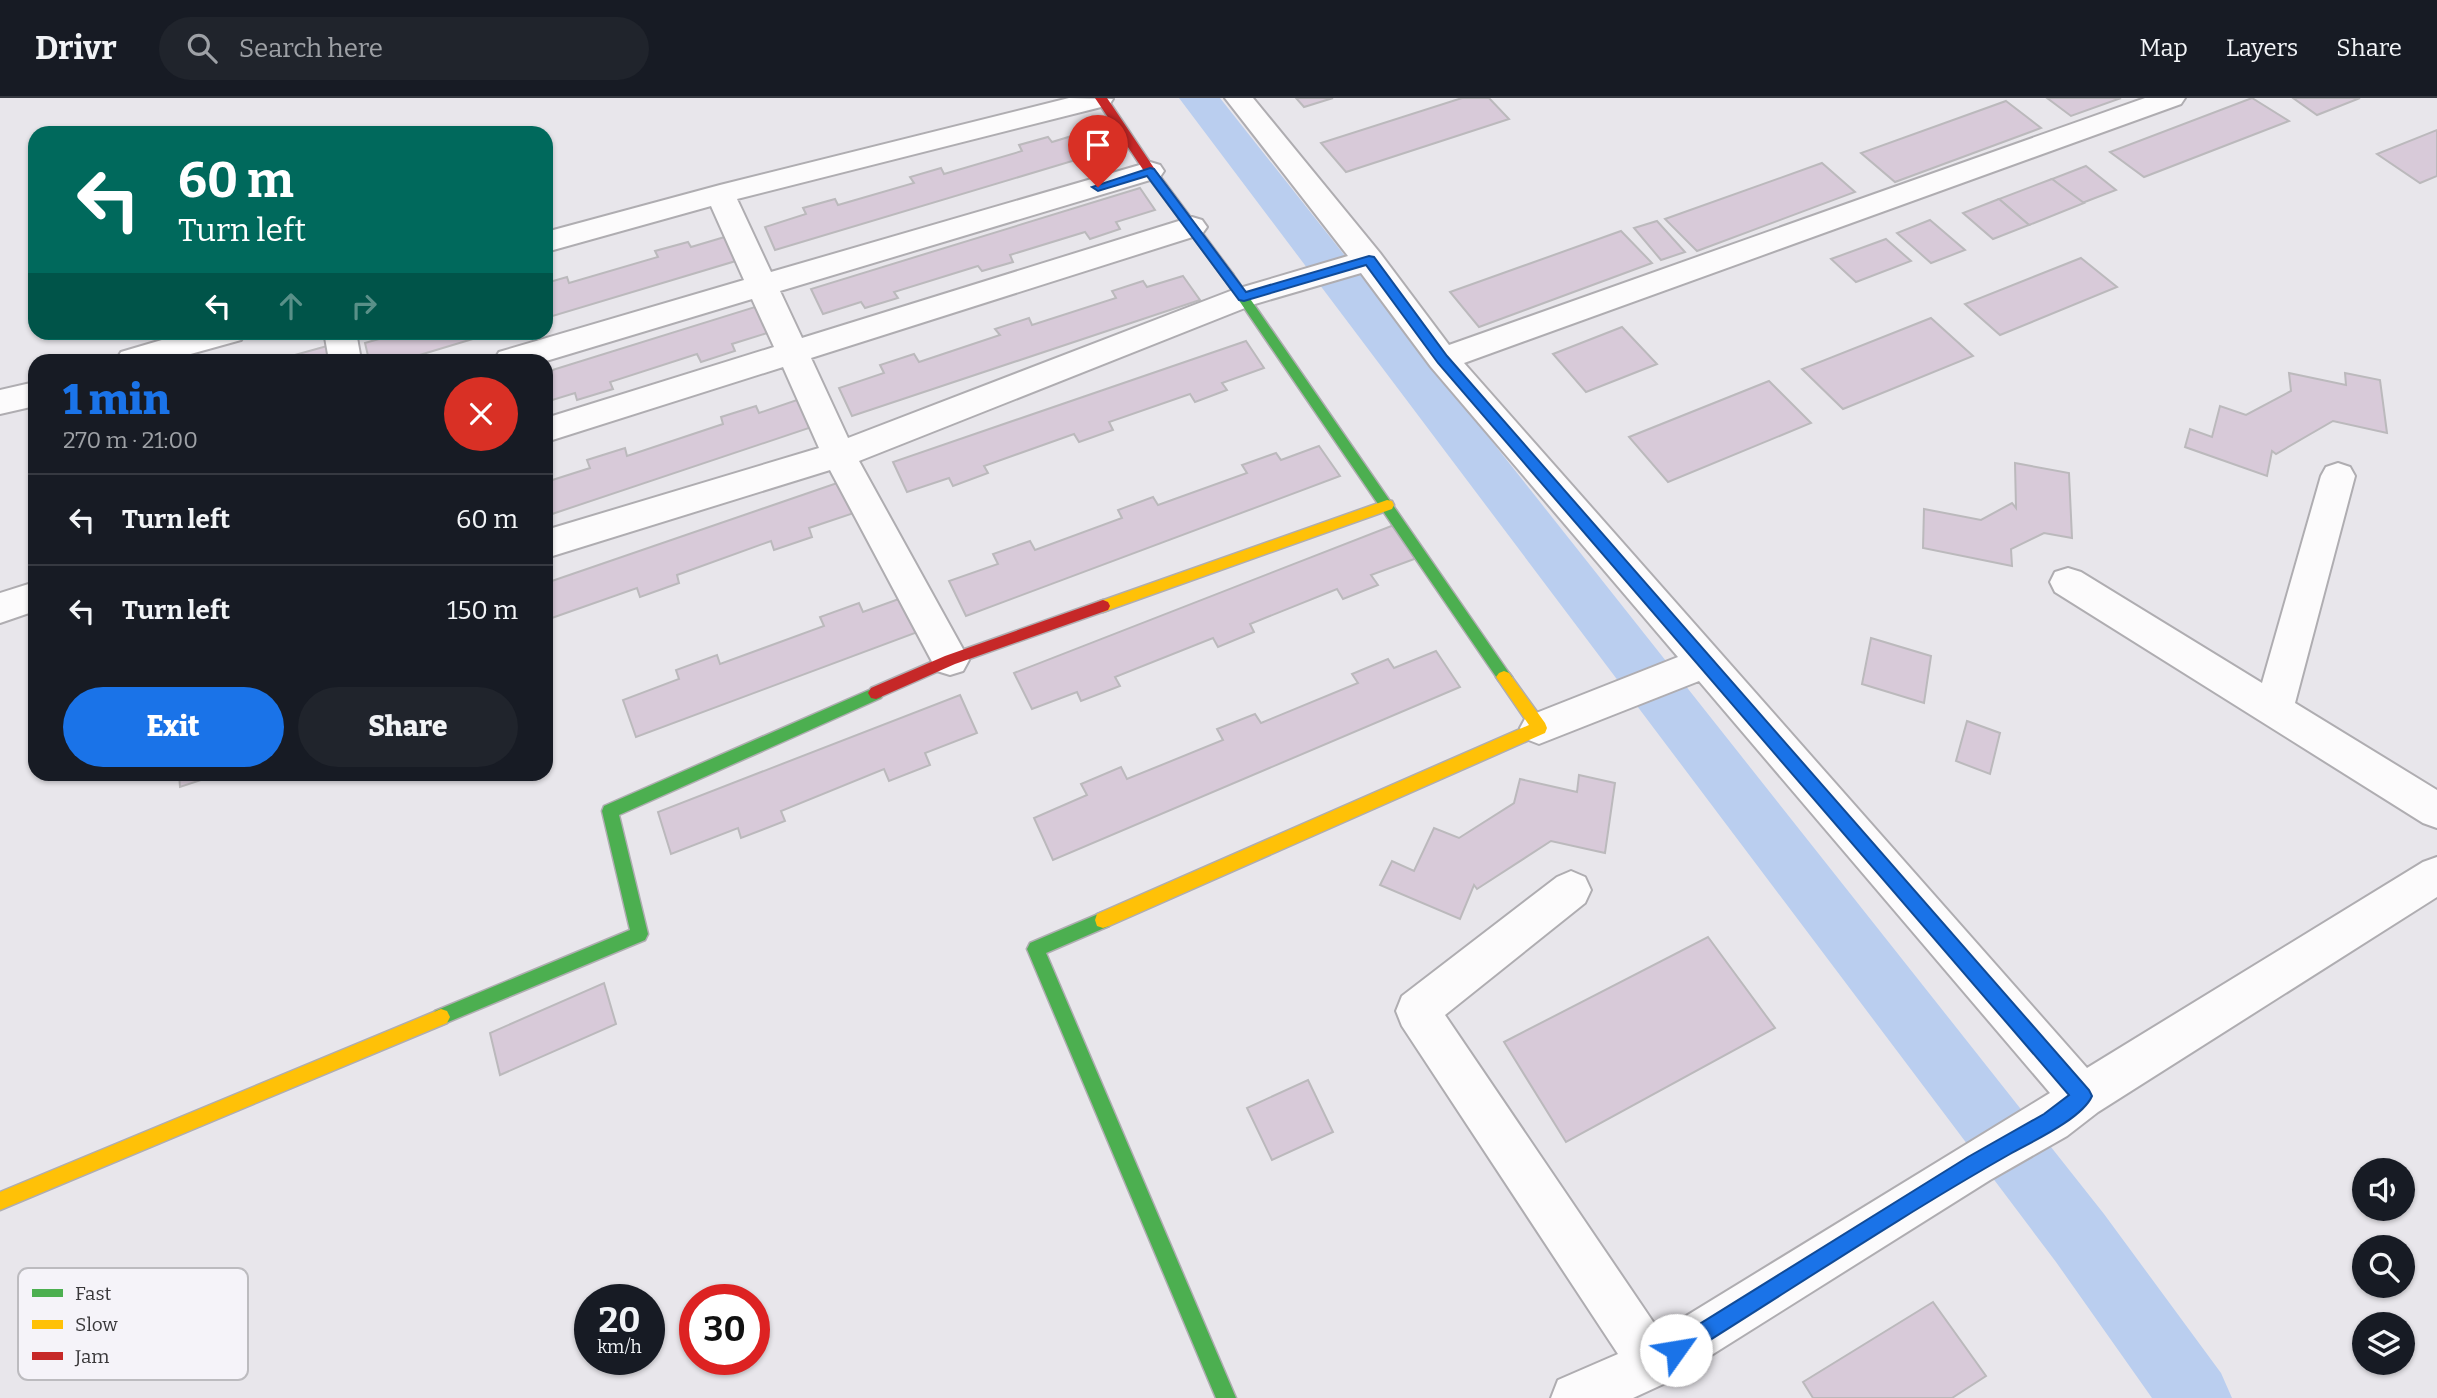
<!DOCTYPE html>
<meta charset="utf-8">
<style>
body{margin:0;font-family:Bitter,serif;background:#20242c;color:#f1f3f6;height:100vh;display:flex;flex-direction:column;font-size:26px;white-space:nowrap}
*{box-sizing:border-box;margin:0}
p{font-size:23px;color:#9ea1a6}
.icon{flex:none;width:38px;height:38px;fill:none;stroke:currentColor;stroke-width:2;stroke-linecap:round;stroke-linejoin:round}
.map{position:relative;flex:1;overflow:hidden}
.drawer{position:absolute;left:28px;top:256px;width:525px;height:427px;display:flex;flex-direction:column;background:#171b24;border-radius:21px;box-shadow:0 2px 5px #0004}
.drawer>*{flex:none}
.guide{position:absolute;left:28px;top:28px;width:525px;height:214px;border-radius:21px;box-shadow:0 2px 5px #0004;background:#00695c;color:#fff;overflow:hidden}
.fabs{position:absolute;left:2352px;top:1060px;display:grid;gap:14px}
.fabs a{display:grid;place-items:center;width:63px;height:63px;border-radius:50%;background:#171b24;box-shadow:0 2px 5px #0004;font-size:35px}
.speed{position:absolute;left:574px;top:1186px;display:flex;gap:14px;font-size:35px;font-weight:700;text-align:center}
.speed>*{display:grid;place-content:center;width:91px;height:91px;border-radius:50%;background:#171b24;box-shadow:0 2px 5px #0004;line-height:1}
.speed small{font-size:18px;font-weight:400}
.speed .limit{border:10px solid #d22;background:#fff;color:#111}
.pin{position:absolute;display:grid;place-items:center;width:60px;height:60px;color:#fff;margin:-72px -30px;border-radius:50% 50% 50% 0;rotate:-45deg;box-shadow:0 0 7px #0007}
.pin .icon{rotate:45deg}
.me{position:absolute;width:77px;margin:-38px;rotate:58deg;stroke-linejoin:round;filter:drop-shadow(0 0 5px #0008)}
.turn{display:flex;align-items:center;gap:24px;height:147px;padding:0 35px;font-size:32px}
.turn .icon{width:91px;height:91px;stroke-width:2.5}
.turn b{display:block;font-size:49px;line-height:60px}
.lanes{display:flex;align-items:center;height:66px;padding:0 35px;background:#0003;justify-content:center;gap:35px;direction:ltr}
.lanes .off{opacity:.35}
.round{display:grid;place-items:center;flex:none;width:74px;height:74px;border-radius:37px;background:#20242c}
.head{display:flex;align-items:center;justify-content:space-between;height:119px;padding:0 35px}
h1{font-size:42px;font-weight:800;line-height:52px;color:#1a73e8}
.action{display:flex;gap:14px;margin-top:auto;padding:14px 35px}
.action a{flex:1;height:80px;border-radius:42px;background:#1a73e8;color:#fff;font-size:28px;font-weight:800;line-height:80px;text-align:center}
.action a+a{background:#20242c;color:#f1f3f6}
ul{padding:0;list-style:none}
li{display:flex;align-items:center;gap:21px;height:91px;padding:0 35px;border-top:2px solid #363941}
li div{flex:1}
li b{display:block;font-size:26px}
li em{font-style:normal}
header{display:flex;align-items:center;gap:42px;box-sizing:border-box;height:98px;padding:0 35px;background:#171b24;border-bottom:2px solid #363941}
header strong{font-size:33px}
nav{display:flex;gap:38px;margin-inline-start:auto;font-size:24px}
.search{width:490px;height:63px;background:#20242c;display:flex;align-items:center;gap:18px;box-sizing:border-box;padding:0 24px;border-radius:38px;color:#9ea1a6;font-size:26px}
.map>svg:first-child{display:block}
</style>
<header>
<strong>Drivr</strong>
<div class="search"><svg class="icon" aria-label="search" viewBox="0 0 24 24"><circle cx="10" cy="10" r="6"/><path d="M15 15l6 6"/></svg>Search here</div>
<nav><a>Map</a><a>Layers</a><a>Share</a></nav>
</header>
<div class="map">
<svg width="2437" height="1300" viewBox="0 0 2437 1300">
<rect width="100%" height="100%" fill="#e8e6eb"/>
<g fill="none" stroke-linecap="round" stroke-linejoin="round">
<!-- canal -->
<polygon fill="#baceef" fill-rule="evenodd" points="1179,0 1220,0 2104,1116 2221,1275 2232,1300 2152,1300 2056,1164"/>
</g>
<!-- building -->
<g fill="#d8cad9" stroke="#bbb9bc" stroke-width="2">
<polygon points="1296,0 1333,0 1304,9"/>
<polygon points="1462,0 1489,0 1509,21 1346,74 1321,45"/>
<polygon points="2047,0 2121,0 2071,18"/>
<polygon points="2252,0 2289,23 2144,79 2110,54"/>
<polygon points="2293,0 2360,0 2317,17"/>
<polygon points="2006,3 2041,30 1895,84 1861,55"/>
<polygon points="2437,32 2437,78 2420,85 2377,56"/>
<polygon points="1085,34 1099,55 775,152 765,129 806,116 803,110 835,101 838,107 914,85 910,79 941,70 944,76 1022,53 1019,47 1048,39 1052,44"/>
<polygon points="1822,65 1855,94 1697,153 1665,121"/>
<polygon points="2086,68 2116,92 2082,105 2052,81"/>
<polygon points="2052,81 2084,105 2029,127 1999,101"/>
<polygon points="1140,90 1155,112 1116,124 1120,131 1090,141 1085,134 1010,157 1013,164 982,173 978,168 894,194 898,200 865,210 861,204 823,216 811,191"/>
<polygon points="1999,101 2029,127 1993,141 1963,115"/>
<polygon points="1930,122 1965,152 1931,165 1897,135"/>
<polygon points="1657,123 1685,154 1661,162 1634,130"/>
<polygon points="1621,133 1652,165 1479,229 1450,194"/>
<polygon points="728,138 739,162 546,220 546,185 567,179 569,185 658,159 655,153 688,144 691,149"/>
<polygon points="1886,141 1911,163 1856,184 1831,161"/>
<polygon points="2081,160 2117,189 2000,237 1965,206"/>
<polygon points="1183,178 1200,202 852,318 839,290 884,275 880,267 914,256 919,264 1000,237 995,231 1029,220 1032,227 1116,200 1112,193 1143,183 1147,189"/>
<polygon points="765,206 777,232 732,246 735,253 701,264 697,256 610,284 613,291 577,302 575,295 546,304 546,274"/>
<polygon points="1931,220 1973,258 1843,311 1802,271"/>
<polygon points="1622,229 1657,266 1586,294 1553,256"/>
<polygon points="403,234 496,234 403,262 369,262 365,245"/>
<polygon points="1246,243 1264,270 1222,285 1227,292 1195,304 1190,296 1109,324 1113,332 1079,344 1074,336 984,368 988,375 953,388 949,380 907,394 893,364"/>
<polygon points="327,248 330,262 277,262"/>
<polygon points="2289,275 2346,287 2345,275 2380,282 2387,335 2333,323 2276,356 2272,353 2267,378 2185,349 2190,331 2212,339 2220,308 2246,317 2291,293"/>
<polygon points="1769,283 1811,325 1668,384 1629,339"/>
<polygon points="800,301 812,329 546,418 546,384 590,370 587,362 625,350 627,358 723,326 721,319 756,308 759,315"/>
<polygon points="1319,348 1340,378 966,518 949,483 998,466 993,456 1030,443 1035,452 1122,420 1118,412 1153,399 1158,407 1247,375 1242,367 1276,355 1281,362"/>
<polygon points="2015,365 2069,375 2072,440 2044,435 2011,451 2012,468 1923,450 1924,411 1981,422 2012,405 2016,410"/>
<polygon points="843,383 857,414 809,430 812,439 774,452 771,443 677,477 679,485 640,499 637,490 546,522 546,485"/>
<polygon points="1394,427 1417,460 1371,477 1378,487 1343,501 1337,491 1250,526 1254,534 1218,549 1213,540 1115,579 1120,588 1081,603 1077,594 1032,611 1014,575"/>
<polygon points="907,498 923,532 636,639 623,602 679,581 676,572 717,557 720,566 824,528 820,519 859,505 863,514"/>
<polygon points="1871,540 1931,558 1924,605 1862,586"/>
<polygon points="1436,553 1460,589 1053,762 1034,720 1087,697 1081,686 1121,669 1127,681 1223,642 1217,631 1255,616 1261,625 1358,585 1352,576 1388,561 1394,570"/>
<polygon points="960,597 977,635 925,655 930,667 889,683 884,671 781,713 785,723 741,740 738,730 671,756 658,714"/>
<polygon points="1967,623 2000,635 1990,676 1956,663"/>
<polygon points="179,676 219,676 180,689"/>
<polygon points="1579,677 1615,685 1605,755 1551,743 1477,791 1474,787 1460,821 1380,787 1392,763 1414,773 1434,730 1459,740 1514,705 1520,681 1577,694"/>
<polygon points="1708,839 1775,930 1566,1044 1504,944"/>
<polygon points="604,885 616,926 500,977 490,935"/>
<polygon points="1308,982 1333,1034 1272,1062 1247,1010"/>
<polygon points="1933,1204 1986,1278 1952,1300 1813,1300 1803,1284"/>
</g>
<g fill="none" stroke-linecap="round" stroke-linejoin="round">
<!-- street casing -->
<g stroke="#afadb1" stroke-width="4">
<g id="street">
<polygon points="1069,0 1113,1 1109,7 737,101 771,174 1150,64 1160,67 1164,73 1160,79 780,193 802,240 1182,122 1192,119 1202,122 1207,129 1202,136 811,260 848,340 1233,192 1348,158 1225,0 1253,0 1380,155 1449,247 2145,0 2185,0 2181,6 1464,265 2087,970 2423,764 2437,759 2437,799 2098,1014 2067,1038 1990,1082 1670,1283 1633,1300 1551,1300 1558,1282 1618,1256 1402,928 1396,913 1402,898 1557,779 1571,773 1585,779 1591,792 1585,805 1445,917 1660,1234 2050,995 1699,583 1539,646 1526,641 1520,630 1526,619 1678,559 1431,269 1361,175 1255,206 859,363 969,562 963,573 950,577 937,573 830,372 546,460 546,432 819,350 783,269 546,344 546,320 774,249 752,201 546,263 494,262 499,254 744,182 711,108 546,154 546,134 720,87"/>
<polygon points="189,234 245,234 241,242 169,262 116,262 121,254"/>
<polygon points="324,234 356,234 361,262 329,262"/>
<polygon points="35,284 35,308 0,316 0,292"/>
<polygon points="2338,365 2350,369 2355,378 2295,605 2437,692 2437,730 2423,725 2055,494 2050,484 2055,474 2068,470 2081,474 2262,585 2321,378 2326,369"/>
<polygon points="35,484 35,513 0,525 0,495"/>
</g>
</g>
<!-- fast casing -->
<g stroke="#afadb1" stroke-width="3">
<g id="fast">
<polygon points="1229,175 1233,176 1509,575 1512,579 1509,583 1499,583 1225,182 1223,179"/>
<polygon points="876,589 881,590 884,595 881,600 619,717 648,836 645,842 441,927 435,925 432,919 435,913 630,832 602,713 604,708"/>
<polygon points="1103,814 1109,816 1111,822 1109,828 1046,855 1236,1300 1216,1300 1027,851 1030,845"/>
</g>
</g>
<!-- slow casing -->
<g stroke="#afadb1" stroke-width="3">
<g id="slow">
<polygon points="1387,402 1392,403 1394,407 1392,411 1103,514 1096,508 1098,504"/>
<polygon points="1504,573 1509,575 1545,625 1547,630 1545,635 1109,828 1103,830 1097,828 1095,822 1097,816 1529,627 1496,579 1499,575"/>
<polygon points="441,911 447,913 450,919 447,925 0,1112 0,1094"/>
</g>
</g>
<!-- jam casing -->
<g stroke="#afadb1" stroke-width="3">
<g id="jam">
<polygon points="1095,0 1107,0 1154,70 1233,176 1233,182 1225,182 1146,76"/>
<polygon points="1103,502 1108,504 1110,508 1108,512 955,566 876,601 871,600 868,595 871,590 945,558"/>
</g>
</g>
<!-- street -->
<use href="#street" fill="#fcfbfc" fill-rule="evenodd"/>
<!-- fast -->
<use href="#fast" fill="#4caf50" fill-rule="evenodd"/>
<!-- slow -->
<use href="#slow" fill="#ffc107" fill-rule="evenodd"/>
<!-- jam -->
<use href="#jam" fill="#c62828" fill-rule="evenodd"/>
</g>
<!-- route -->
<path fill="#1a73e8" stroke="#114b97" stroke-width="2" d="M1150 70 1154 71 1246 194 1369 158 1374 159 1447 258 2089 992 2092 998C2082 1021 2031 1044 2010 1056 1899 1119 1792 1191 1683 1259L1676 1262 1669 1259 1666 1252 1669 1245 1968 1059 2044 1016 2069 997 1438 265 1366 167 1244 203 1239 202 1147 78 1098 93 1092 89Z"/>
<!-- legend -->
<rect x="18" y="1170" width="230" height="112" rx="10" fill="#f5f3f9" stroke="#bcbbbf" stroke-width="2"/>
<rect x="32" y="1191" width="31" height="8" fill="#4caf50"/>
<rect x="32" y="1222" width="31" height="9" fill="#ffc107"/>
<rect x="32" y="1254" width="31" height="8" fill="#c62828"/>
<g font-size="19" fill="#383739">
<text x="75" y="1202">Fast</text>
<text x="75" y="1233">Slow</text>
<text x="75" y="1265">Jam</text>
</g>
</svg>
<div class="fabs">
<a><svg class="icon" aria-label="sound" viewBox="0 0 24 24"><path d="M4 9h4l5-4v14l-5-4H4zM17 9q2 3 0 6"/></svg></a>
<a><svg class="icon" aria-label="search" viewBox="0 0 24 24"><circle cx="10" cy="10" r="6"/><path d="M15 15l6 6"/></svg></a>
<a><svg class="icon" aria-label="layers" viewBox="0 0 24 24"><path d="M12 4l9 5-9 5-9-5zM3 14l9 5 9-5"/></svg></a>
</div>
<div class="speed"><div>20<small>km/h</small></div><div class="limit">30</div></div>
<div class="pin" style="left:1098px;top:89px;background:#d93025"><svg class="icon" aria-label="arrive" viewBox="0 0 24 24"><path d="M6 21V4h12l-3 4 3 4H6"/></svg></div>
<svg class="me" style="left:1676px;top:1252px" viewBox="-20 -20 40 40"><circle r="19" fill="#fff"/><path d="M0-13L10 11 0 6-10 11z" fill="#1a73e8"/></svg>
<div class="guide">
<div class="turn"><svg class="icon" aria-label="left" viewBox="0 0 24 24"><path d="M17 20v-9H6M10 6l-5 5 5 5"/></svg><div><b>60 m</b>Turn left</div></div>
<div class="lanes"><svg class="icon" aria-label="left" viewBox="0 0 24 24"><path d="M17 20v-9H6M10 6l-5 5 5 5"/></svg><svg class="icon off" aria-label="ahead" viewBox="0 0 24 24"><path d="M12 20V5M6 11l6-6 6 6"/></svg><svg class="icon off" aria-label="right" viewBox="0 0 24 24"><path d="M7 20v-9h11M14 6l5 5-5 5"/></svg></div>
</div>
<section class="drawer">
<div class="head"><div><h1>1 min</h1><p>270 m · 21:00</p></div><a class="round" style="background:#d93025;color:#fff"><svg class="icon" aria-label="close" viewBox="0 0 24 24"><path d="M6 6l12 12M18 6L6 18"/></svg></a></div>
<ul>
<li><svg class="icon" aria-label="left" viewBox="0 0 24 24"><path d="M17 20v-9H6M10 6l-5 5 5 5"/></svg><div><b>Turn left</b></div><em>60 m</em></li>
<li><svg class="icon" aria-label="left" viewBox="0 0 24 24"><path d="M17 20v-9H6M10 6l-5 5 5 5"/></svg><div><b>Turn left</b></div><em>150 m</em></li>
</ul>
<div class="action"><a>Exit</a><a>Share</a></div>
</section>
</div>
